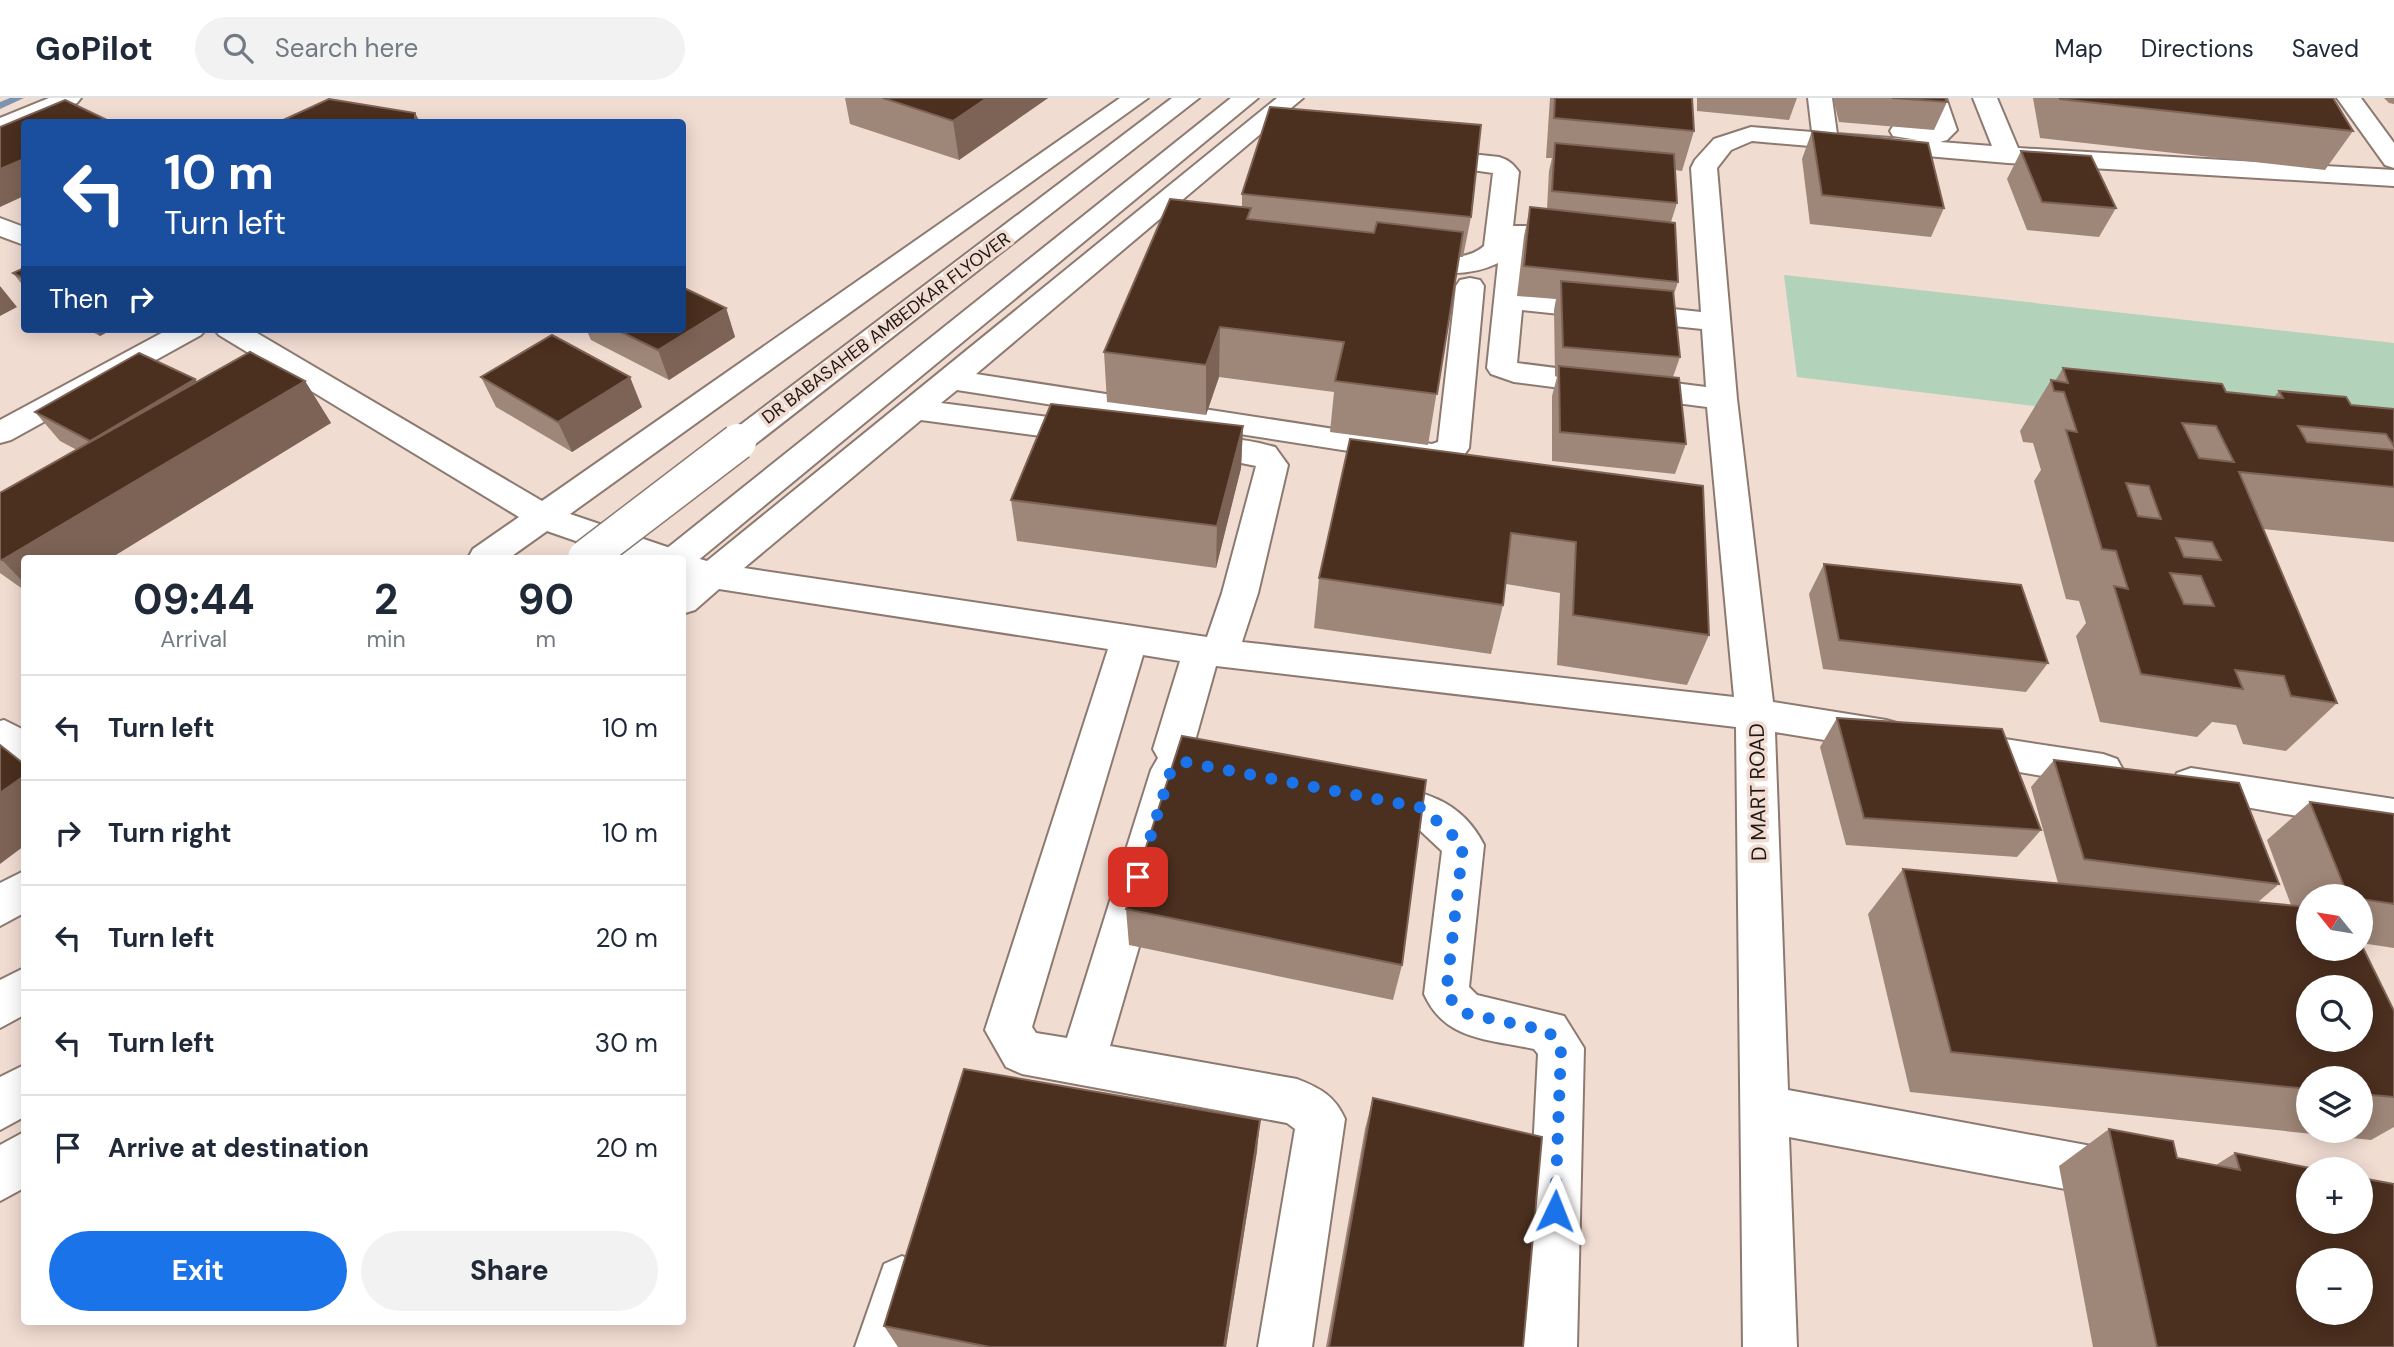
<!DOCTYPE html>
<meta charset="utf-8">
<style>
body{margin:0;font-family:"DM Sans",sans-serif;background:#f2f2f3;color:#1f2937;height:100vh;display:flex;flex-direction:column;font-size:26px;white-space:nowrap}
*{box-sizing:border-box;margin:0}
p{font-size:23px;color:#747a83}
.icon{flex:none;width:38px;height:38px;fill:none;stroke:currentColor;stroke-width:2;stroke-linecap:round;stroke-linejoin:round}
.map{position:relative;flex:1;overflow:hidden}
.drawer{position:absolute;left:21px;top:457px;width:665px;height:770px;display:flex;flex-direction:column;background:#fff;border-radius:7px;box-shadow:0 4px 18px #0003}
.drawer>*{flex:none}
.hud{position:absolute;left:21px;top:21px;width:665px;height:214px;border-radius:7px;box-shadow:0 4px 18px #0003;background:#1a4fa0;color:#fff;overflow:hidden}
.needle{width:46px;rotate:300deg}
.tools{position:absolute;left:2296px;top:786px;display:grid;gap:14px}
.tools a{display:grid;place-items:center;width:77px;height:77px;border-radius:50%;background:#fff;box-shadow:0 4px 18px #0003;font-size:35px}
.pin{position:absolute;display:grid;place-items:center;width:60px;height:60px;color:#fff;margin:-30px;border-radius:14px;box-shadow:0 4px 10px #0006}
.me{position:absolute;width:77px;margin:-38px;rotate:2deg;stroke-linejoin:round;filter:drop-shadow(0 0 5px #0008)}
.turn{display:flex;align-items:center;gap:24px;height:147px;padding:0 28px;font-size:32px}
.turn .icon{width:91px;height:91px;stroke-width:2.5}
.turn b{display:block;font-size:49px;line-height:60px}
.then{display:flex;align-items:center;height:66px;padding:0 28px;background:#0003;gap:14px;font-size:26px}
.eta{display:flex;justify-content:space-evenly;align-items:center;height:119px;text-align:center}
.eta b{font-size:42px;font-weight:700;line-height:49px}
.cta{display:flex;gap:14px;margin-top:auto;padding:14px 28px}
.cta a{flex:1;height:80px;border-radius:42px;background:#1a73e8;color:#fff;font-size:28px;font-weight:700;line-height:80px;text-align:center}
.cta a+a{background:#f2f2f3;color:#1f2937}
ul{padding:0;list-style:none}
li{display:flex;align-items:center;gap:21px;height:105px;padding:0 28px;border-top:2px solid #e0e1e3}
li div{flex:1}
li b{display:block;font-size:26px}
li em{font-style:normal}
header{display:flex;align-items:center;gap:42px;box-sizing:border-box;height:98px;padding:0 35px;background:#fff;border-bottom:2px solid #e0e1e3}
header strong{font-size:33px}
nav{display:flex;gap:38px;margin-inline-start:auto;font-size:24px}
.search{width:490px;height:63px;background:#f2f2f3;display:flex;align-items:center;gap:18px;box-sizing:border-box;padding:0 24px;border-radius:38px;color:#747a83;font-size:26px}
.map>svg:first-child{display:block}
</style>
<header>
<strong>GoPilot</strong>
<div class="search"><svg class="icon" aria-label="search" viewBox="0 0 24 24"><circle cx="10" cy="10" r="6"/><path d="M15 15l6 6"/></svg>Search here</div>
<nav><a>Map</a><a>Directions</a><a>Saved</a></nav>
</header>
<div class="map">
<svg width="2394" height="1249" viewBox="0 0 2394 1249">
<rect width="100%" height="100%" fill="#f1dcd2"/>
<!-- green -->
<polygon fill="#b2d2b9" points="1784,177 2394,245 2394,352 1797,279"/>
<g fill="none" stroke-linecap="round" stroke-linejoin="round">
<!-- stream -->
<polygon fill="#7e93af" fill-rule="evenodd" points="10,0 24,0 0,11 0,4"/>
<!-- minor casing -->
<g stroke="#8c7a70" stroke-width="4">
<g id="minor">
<polygon points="49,0 81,0 77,5 0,36 0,20"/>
<path d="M1120 0H1148L570 416 673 451 677 457 682 456 707 463 1277 0H1303L976 276 1432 346 1438 344 1456 188 1460 182 1470 180 1480 182 1484 188 1469 350 1464 357 1432 366 957 292 941 305 1094 325 1105 328 1110 335 1105 342 1094 345 921 322 744 470 1207 539 1222 495 1256 368 1202 357 1197 350 1202 343C1224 337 1253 343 1275 349L1288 367 1258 495 1242 544 1734 599 1707 309 1514 284 1491 276 1487 270 1498 165C1466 181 1430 175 1396 167L1392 161 1396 155C1426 148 1457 171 1484 148L1493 75 1416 64 1412 59 1416 54 1425 51 1499 59C1509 62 1513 66 1519 74L1513 128H1535L1538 134 1535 140 1527 142 1523 195 1701 214 1691 70 1695 62 1714 41 1751 29 1812 34 1808 0H1832L1837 36 1918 42 1893 38 1890 33 1893 28 1932 29 1922 0H1946L1957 32 1947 42 1940 44 1992 48 1973 0H1997L2018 50 2394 72V88L2008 65 1752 43 1731 52 1717 70 1737 301 1773 604 1886 622 1900 626 1905 637 1900 648 1886 652 1775 634 1788 992 2113 1052 2130 1059 2138 1076 2130 1093 2113 1100 1789 1039 1797 1249H1743L1736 629 1216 568 1193 650 1234 660 1240 671 1234 682 1220 687 1188 681 1110 948 1297 981C1320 990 1335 998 1345 1021L1312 1249H1258L1295 1031 1287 1025 1022 976 1006 969 985 932 1108 551 719 491 695 512 682 516V460H625L547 433 509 460H468L473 451 519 419 219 237 214 231H250L542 403ZM1522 212 1702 231 1706 289 1517 265ZM1143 557 1180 563 1153 651 1158 660 1151 672 1067 940 1036 935 1032 929Z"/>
<polygon points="2337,0 2361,0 2394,45 2394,70 2385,67"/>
<polygon points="0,120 24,129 24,147 0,138"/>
<polygon points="169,231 206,231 201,237 11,342 0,345 0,322"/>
<polygon points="4,622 24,632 24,669 10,665 0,656 0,623"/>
<polygon points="1959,634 2103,656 2117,661 2123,672 2117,683 2103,688 1959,664 1945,660 1939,649 1945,638"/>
<polygon points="2191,670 2394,701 2394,735 2177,697 2171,686 2177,675"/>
<path d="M1372 684C1419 693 1460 699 1484 747L1469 889 1477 897 1564 918 1584 950 1577 1249H1523L1538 956 1534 951C1489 941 1445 943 1424 896L1442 753 1411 724 1358 712 1352 700 1358 688Z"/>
<polygon points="24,773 24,815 0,828 0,785"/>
<polygon points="24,1034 24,1090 0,1103 0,1047"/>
<polygon points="902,1158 920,1166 928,1184 909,1249 855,1249 884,1166"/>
</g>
</g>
<!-- major casing -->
<g stroke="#8c7a70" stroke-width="4">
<g id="major">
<polygon points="1172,0 1199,0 749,351 738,354 727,351 722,344 727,337"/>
<polygon points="1231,0 1258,0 690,469 682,471 682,460 661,460 666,451"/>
<polygon points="24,870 24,917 0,930 0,882"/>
<polygon points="24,967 24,1019 0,1032 0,979"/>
</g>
</g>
<!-- minor -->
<use href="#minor" fill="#fff" fill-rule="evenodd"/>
<!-- major -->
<use href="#major" fill="#fff" fill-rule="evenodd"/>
<!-- major-bridge casing -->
<g stroke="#8c7a70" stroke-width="39" stroke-linecap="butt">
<polyline id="major-bridge" points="586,460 738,344"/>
</g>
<!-- major-bridge -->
<use href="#major-bridge" stroke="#fff" stroke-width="36"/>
</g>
<!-- wall -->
<g fill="#9e8678" fill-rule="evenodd">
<polygon points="845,0 1048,0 959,62 850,26"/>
<polygon points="1550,0 1692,0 1694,33 1682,73 1675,72 1677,105 1671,124 1678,184 1673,199 1680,259 1673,279 1686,346 1675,376 1552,363 1552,298 1557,279 1555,278 1554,212 1556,201 1517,198 1524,138 1530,109 1547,111 1549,73 1552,60 1546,60"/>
<polygon points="1697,0 1797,0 1789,22 1697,13"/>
<polygon points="1833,0 1945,0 1947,4 1934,32 1839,24"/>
<polygon points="2033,0 2333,0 2353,33 2325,72 2040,40"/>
<polygon points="2384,0 2394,0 2394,6 2389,5"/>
<polygon points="1812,33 1944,110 1931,139 1810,126 1802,61"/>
<polygon points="2021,53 2116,110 2099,139 2027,132 2007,81"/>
<polygon points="1242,96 1471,119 1463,159 1459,159 1428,347 1330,334 1334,294 1219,279 1206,317 1107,304 1104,254 1242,109"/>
<polygon points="24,170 24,189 13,175"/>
<polygon points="726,210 735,239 669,282 591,242 586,231 682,231"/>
<polygon points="86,231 113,231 100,238"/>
<polygon points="2063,270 2226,294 2274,299 2279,293 2351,307 2394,311 2394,444 2263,431 2337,605 2286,653 2243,646 2236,627 2212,624 2197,639 2100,624 2076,538 2086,525 2079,503 2066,501 2034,383 2041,372 2033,345 2023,344 2020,333 2051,282 2055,283"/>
<polygon points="481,279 642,309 572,354 496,309"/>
<polygon points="195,281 197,284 305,283 331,325 24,460 24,492 0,475 0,395 77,352 60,343 35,314"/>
<polygon points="1243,328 1241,370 1216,470 1017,443 1011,402"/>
<polygon points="1703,388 1709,537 1687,587 1557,567 1560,495 1506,486 1503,507 1491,556 1314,530 1319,480"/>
<polygon points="1824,466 2048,565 2026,594 1823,571 1809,496"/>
<polygon points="1837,620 2041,732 2017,759 1846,747 1820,649"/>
<path d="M2054 662 2279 786 2258 804 2291 807 2267 742 2310 704 2394 716V850L2361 845V798H2308V850L2394 913V1029L2371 1042 1910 994 1868 816 1903 771 2058 785 2031 689ZM2308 980H2361V1032H2308Z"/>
<polygon points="1126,811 1402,867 1393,902 1129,847"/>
<polygon points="1373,1000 1523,1249 1326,1249 1365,1031"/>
<polygon points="2109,1031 2177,1060 2216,1067 2235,1055 2394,1249 2093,1249 2059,1068"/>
<polygon points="1257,1053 1226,1249 898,1249 884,1228"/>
</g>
<!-- shaded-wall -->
<g fill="#7d6355">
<polygon points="987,0 1048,0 959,62 953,23"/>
<polygon points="415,15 420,24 415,24"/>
<polygon points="24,61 24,98 0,109 0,71"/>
<polygon points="0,188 17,209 0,218"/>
<polygon points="726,210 735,239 669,282 658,252"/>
<polygon points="1220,229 1219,279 1206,317 1206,267"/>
<polygon points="94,231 113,231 100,238"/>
<polygon points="630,279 642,309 572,354 558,324"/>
<polygon points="195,281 215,311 114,372 90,343"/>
<polygon points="305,283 331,325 111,460 24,460 24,485 2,462"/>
<polygon points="1243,328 1241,370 1216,470 1217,428"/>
<polygon points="24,678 24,748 0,766 0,695"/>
<polygon points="1260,1022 1257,1053 1226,1249 1224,1249"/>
</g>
<!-- building -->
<g fill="#4b2f1f" stroke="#7d6355" stroke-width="2" fill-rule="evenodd">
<polygon points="883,0 987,0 953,23"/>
<polygon points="1555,0 1692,0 1694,33 1554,20"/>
<polygon points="1892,0 1945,0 1947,4"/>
<polygon points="2060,0 2333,0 2353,33 2060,1"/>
<polygon points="329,1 415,15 415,24 279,24"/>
<polygon points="65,2 111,24 24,24 24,61 0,71 0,29"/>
<polygon points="1270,9 1481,27 1471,119 1242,96"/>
<polygon points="1812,33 1928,45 1944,110 1822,97"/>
<polygon points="1555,45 1674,56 1677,105 1552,93"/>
<polygon points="2021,53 2091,58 2116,110 2042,104"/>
<polygon points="1170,101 1251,110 1247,121 1374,135 1377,124 1463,134 1437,296 1335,283 1344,244 1220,229 1206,267 1104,254"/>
<polygon points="1530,109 1675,125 1678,184 1524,168"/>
<polygon points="24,170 24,181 13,175"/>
<polygon points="1561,183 1673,193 1680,259 1563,249"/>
<polygon points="682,189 726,210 658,252 615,231 682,231"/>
<polygon points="552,237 630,279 558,324 481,279"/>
<polygon points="250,254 305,283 2,462 0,461 0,395"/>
<polygon points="139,255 195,281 90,343 35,314"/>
<polygon points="1559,268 1679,280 1686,346 1560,334"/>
<path d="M2063 270 2222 286 2226 294 2283 300 2279 293 2346 299 2351 307 2394 311V348L2386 336 2298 328 2307 344 2394 352V389L2239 374 2337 605 2291 598 2284 578 2235 572 2243 591 2141 576 2114 488 2128 491 2116 453 2102 451 2066 332 2077 334 2064 294 2054 293 2051 282 2068 285ZM2182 325 2216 328 2234 364 2199 360ZM2126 385 2149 388 2161 421 2138 418ZM2176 440 2212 444 2221 462 2184 459ZM2170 475 2201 478 2214 508 2184 506Z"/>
<polygon points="1051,306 1243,328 1217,428 1011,402"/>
<polygon points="1350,341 1703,388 1709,537 1573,517 1576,444 1511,435 1503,507 1319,480"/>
<polygon points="1824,466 2021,487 2048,565 1839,542"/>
<polygon points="1837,620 2002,631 2041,732 1864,720"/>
<polygon points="1182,638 1426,682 1402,867 1126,811"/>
<polygon points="0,647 24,666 24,678 0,695"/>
<polygon points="2054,662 2239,685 2279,786 2084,761"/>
<polygon points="2310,704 2394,716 2394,806 2361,801 2361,798 2348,798"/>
<path d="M1903 771 2308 809V850H2361V846L2394 913V999L2361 996V980H2308V991L1951 954ZM2308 889H2361V942H2308Z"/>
<polygon points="964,971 1260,1022 1224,1249 990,1249 884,1228"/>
<polygon points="1373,1000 1542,1039 1523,1249 1329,1249"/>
<path d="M2109 1031 2173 1043 2177 1060 2240 1072 2235 1055 2315 1071H2308V1124H2361V1080L2394 1086V1249H2157ZM2308 1162H2361V1214H2308Z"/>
</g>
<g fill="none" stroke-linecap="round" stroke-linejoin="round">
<!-- route -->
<polyline stroke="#1a73e8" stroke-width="12" stroke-dasharray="0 21.6" points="1138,779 1171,672 1185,664 1423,710 1463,747 1446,896 1464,915 1548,933 1561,950 1555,1113"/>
</g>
<g text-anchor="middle" stroke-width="7" stroke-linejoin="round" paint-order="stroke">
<!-- far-street labels -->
<g font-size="18" fill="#1f1714" stroke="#f1dcd2">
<text transform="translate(886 230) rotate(-37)" y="6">DR BABASAHEB AMBEDKAR FLYOVER</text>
</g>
<!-- street labels -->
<g font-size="21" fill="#1f1714" stroke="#f1dcd2">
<text transform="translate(1758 694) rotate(-91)" y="7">D MART ROAD</text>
</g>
</g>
</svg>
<div class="tools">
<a><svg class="needle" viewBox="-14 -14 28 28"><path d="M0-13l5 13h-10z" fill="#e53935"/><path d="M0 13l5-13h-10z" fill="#747a83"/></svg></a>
<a><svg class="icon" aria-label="search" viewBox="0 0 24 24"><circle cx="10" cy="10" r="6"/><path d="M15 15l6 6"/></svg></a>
<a><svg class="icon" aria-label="layers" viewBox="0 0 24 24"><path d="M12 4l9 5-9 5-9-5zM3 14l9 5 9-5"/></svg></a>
<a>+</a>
<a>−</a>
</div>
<div class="pin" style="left:1138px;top:779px;background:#d93025"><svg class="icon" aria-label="arrive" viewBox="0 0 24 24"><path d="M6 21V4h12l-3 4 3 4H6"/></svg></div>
<svg class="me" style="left:1555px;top:1113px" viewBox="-20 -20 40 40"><path d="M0-17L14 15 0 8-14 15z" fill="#1a73e8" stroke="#fff" stroke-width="4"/></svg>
<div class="hud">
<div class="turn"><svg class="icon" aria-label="left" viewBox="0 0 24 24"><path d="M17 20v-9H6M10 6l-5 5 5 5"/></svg><div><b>10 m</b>Turn left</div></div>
<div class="then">Then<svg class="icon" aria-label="right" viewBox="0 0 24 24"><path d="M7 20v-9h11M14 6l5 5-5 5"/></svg></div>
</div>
<section class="drawer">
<div class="eta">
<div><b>09:44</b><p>Arrival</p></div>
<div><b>2</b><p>min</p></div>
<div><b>90</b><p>m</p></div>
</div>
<ul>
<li><svg class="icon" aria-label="left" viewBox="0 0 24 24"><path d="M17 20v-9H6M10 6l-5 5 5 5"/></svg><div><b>Turn left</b></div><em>10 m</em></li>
<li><svg class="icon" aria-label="right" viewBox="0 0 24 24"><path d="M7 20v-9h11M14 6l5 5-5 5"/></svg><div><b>Turn right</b></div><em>10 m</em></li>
<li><svg class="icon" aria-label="left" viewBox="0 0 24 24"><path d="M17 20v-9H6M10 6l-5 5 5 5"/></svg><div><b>Turn left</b></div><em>20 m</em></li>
<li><svg class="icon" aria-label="left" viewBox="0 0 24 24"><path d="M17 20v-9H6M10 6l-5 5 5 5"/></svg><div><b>Turn left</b></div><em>30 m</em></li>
<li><svg class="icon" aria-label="arrive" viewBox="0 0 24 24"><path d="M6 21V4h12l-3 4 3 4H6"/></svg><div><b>Arrive at destination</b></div><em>20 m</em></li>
</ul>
<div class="cta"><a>Exit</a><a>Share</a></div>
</section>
</div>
